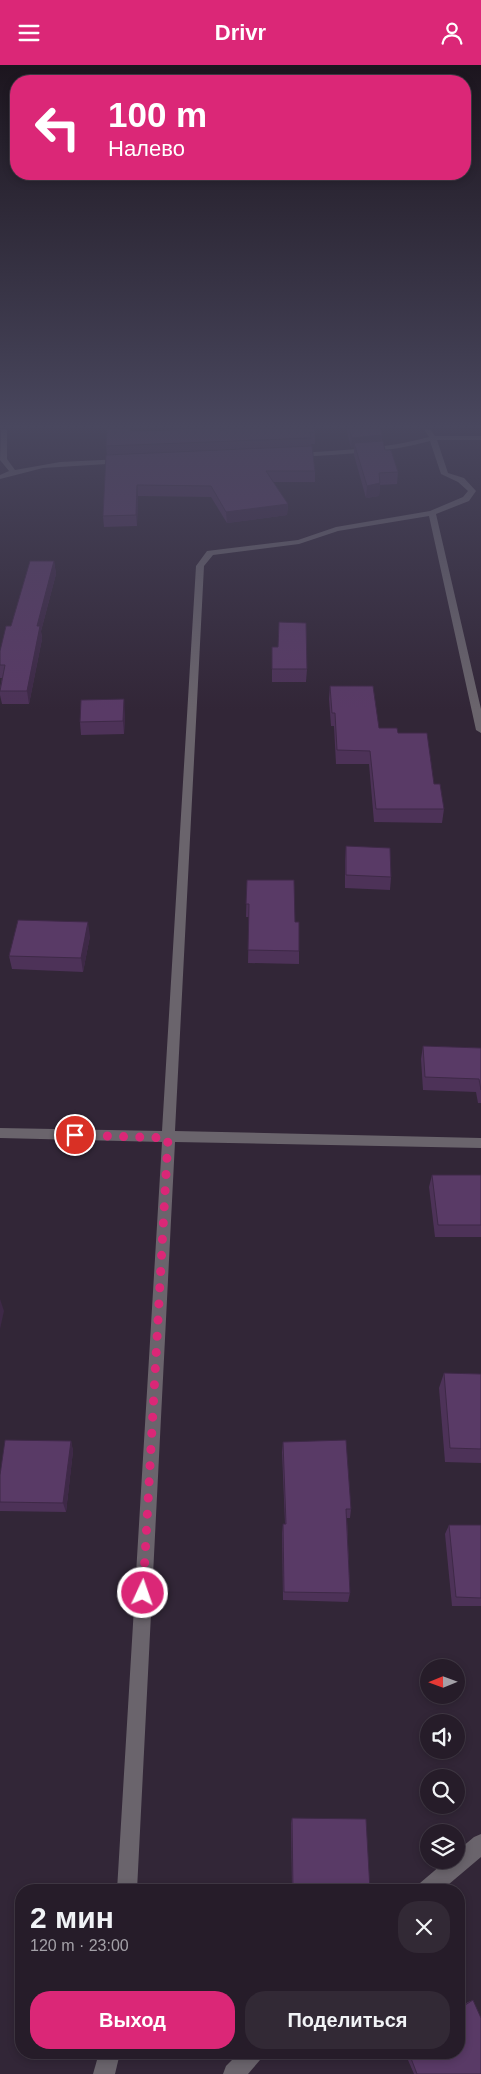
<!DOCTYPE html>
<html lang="ru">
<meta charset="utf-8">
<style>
body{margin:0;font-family:Arial,sans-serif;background:#322935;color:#f1f3f6;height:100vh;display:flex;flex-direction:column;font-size:19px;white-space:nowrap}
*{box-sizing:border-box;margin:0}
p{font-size:16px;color:#a4a1a8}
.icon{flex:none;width:28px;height:28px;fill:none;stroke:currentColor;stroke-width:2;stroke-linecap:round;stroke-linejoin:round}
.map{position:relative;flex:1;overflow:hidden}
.side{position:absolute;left:15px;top:1819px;width:450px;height:175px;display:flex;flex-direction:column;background:#261c29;border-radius:20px;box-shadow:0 2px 8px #0003,0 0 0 1px #423a46}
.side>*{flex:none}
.top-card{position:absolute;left:10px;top:10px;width:461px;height:105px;border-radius:20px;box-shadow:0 2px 8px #0003,0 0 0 1px #423a46;background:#db2777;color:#fff;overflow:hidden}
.needle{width:32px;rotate:269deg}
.tools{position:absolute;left:420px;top:1594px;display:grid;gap:10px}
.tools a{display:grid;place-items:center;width:45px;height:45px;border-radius:50%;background:#261c29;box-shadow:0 2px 8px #0003,0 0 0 1px #423a46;font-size:25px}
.pin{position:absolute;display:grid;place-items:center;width:42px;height:42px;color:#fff;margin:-21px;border:2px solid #fff;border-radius:50%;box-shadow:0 1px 5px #0007}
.me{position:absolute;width:55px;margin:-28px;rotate:3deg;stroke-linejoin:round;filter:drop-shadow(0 0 4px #0008)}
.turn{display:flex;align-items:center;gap:18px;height:105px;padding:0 15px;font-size:22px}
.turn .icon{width:65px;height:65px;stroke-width:2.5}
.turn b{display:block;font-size:35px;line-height:42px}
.round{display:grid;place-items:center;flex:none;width:52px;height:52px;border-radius:20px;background:#322935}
.head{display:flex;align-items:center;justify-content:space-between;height:85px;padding:0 15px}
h1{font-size:30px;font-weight:700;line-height:38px}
.button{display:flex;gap:10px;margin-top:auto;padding:10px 15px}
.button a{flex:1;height:58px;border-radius:20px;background:#db2777;color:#fff;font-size:20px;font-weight:700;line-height:58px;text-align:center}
.button a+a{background:#322935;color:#f1f3f6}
header{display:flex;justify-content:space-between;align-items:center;height:65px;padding:0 15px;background:#db2777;color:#fff;font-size:22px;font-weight:700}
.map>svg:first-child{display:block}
</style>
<header><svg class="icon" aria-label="menu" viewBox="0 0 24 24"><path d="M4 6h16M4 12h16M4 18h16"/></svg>Drivr<svg class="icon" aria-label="person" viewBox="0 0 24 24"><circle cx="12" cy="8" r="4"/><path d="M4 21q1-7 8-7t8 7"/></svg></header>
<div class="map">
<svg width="481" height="2009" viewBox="0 0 481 2009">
<rect width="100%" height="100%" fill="#322637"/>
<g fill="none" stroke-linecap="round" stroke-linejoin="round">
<!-- minor -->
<g fill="#6a646c" fill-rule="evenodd">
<polygon points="1,364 7,364 7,394 15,405 60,397 123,394 127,396 123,398 43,403 0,414 0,410 9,406 0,395"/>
<path d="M424 364H430L435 371H481V375H437L448 408 464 413 476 426 469 436 436 449 481 644V668L476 665 429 451 338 466 299 479 213 490 204 501 175 1066 481 1073V1083L175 1077 137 1825H117L162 1077 0 1073V1063L162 1066 196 501 207 486 298 475 336 462 430 446 463 432 468 426 458 417 441 409 430 376C387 388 343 389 298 392L294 390 298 388C342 385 386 384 429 372Z"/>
<polygon points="481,1769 481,1792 442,1825 417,1825 420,1818 447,1795 456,1795 456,1787 474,1772"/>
<polygon points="99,1988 120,1988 115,2009 93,2009"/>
<polygon points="239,1988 264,1988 260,1995 248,2009 223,2009 226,2001"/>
</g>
</g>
<!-- wall -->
<g fill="#4d3258">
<polygon points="347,364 381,364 382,376 385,385 398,407 397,419 380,420 379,431 366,433 354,390 354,382 351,383 347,367"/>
<polygon points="220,365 315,367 315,379 311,379 311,381 315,406 315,417 273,417 288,439 287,450 227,458 211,432 138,431 137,461 104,462 103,451 107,390 106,381 131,366"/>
<polygon points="54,496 56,509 41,566 42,574 29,639 2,639 0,630 0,623 2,613 0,613 0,586 11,561"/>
<polygon points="272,582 307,604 306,617 272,617"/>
<polygon points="330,621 379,663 398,668 434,719 444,744 442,758 374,757 369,699 336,699 334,661 331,661 329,634"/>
<polygon points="125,648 124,669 81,670 80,657"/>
<polygon points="346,781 391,812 390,825 345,823 345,795"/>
<polygon points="247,815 295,857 299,886 299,899 248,898 249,852 246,852"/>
<polygon points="90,871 83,907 12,904 9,891"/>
<polygon points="423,981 481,983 481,1038 478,1038 476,1027 423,1025 421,994"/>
<polygon points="432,1110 481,1110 481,1172 435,1172 429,1122"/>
<polygon points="444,1308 481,1309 481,1398 445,1397 439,1323"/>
<polygon points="71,1376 73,1386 66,1447 0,1446 0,1410"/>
<polygon points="283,1377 351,1444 350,1453 347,1453 350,1528 348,1537 283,1535 282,1468 283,1459 285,1459 282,1387"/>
<polygon points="449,1460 481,1460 481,1541 452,1541 445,1469"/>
<polygon points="292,1753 370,1825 292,1825 291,1758"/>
<polygon points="473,1935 481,2009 414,2009 405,1988 459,1988 459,1943 468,1937"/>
</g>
<!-- shaded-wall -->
<g fill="#3e2947">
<polygon points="382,370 381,380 354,378 354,382 351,383 352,373"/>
<polygon points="380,418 379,431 366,433 367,421"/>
<polygon points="137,420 138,431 137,461 136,450"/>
<polygon points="288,439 287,450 227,458 226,447"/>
<polygon points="54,496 56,509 41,566 42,574 29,639 27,626 37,561"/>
<polygon points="124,634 125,648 124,669 123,656"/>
<polygon points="88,857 90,871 83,907 81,893"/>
<polygon points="0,1234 4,1246 0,1264"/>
<polygon points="71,1376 73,1386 66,1447 63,1438"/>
</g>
<!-- building -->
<g fill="#593a66" stroke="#3e2947">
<polygon points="107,364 130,364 131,366 202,364 220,364 220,365 233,364 314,364 315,367 310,367 311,373 106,381"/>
<polygon points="349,364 381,364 382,370 352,373"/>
<polygon points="383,376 385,385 391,385 398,407 379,408 380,418 367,421 354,378"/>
<polygon points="312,381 315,406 266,406 288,439 226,447 211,421 137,420 136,450 103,451 106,390"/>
<polygon points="30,496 54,496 37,561 40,561 27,626 0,626 5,600 0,600 0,586 6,561 11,561"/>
<polygon points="279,557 306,558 307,604 272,604 272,582 278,582"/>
<polygon points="330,621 373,621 379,663 397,663 398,668 427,668 434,719 440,719 444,744 376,744 370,686 337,685 335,648 332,648"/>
<polygon points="124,634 123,656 80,657 81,635"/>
<polygon points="346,781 390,783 391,812 346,810"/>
<polygon points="247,815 294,815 295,857 299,857 299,886 248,885 249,839 246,839"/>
<polygon points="18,855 88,857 81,893 9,891"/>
<polygon points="423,981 481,983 481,1025 479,1014 425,1012"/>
<polygon points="432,1110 481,1110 481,1160 438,1160"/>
<polygon points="444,1308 481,1309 481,1384 450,1383"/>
<polygon points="5,1375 71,1376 63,1438 0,1437 0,1410"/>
<polygon points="346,1375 351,1444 346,1444 350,1528 284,1527 283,1459 286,1459 283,1377"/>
<polygon points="449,1460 481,1460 481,1533 456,1532"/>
<polygon points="292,1753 366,1754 370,1825 293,1825"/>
<polygon points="473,1935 481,1953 481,2009 417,2009 409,1988 459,1988 459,1944"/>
</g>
<!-- sky -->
<linearGradient id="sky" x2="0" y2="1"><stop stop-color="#1c151e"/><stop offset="0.56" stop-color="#49475e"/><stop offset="1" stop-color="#49475e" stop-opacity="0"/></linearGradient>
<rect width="481" height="645" fill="url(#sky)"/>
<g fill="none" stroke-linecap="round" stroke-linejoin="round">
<!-- route -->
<polyline stroke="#db2777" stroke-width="9" stroke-dasharray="0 16.2" points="75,1070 168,1073 143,1528"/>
</g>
</svg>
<div class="tools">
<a><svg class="needle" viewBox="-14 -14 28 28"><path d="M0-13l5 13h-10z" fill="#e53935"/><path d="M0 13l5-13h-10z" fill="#a4a1a8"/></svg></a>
<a><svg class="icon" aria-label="sound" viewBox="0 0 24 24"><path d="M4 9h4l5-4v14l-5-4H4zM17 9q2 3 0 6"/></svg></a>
<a><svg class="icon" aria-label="search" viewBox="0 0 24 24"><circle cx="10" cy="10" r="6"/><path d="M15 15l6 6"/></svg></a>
<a><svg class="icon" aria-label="layers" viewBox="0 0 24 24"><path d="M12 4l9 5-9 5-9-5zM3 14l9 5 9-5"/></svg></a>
</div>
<div class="pin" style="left:75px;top:1070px;background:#d93025"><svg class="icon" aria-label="arrive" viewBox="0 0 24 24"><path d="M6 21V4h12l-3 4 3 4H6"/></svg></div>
<svg class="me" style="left:143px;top:1528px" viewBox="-20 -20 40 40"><circle r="17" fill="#db2777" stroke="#fff" stroke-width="3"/><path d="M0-11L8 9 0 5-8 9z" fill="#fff"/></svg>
<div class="top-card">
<div class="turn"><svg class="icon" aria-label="left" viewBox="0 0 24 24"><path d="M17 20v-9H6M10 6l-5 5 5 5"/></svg><div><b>100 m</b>Налево</div></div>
</div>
<section class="side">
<div class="head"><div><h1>2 мин</h1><p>120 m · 23:00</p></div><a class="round"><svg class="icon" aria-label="close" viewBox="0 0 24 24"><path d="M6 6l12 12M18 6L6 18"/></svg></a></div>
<div class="button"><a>Выход</a><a>Поделиться</a></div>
</section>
</div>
